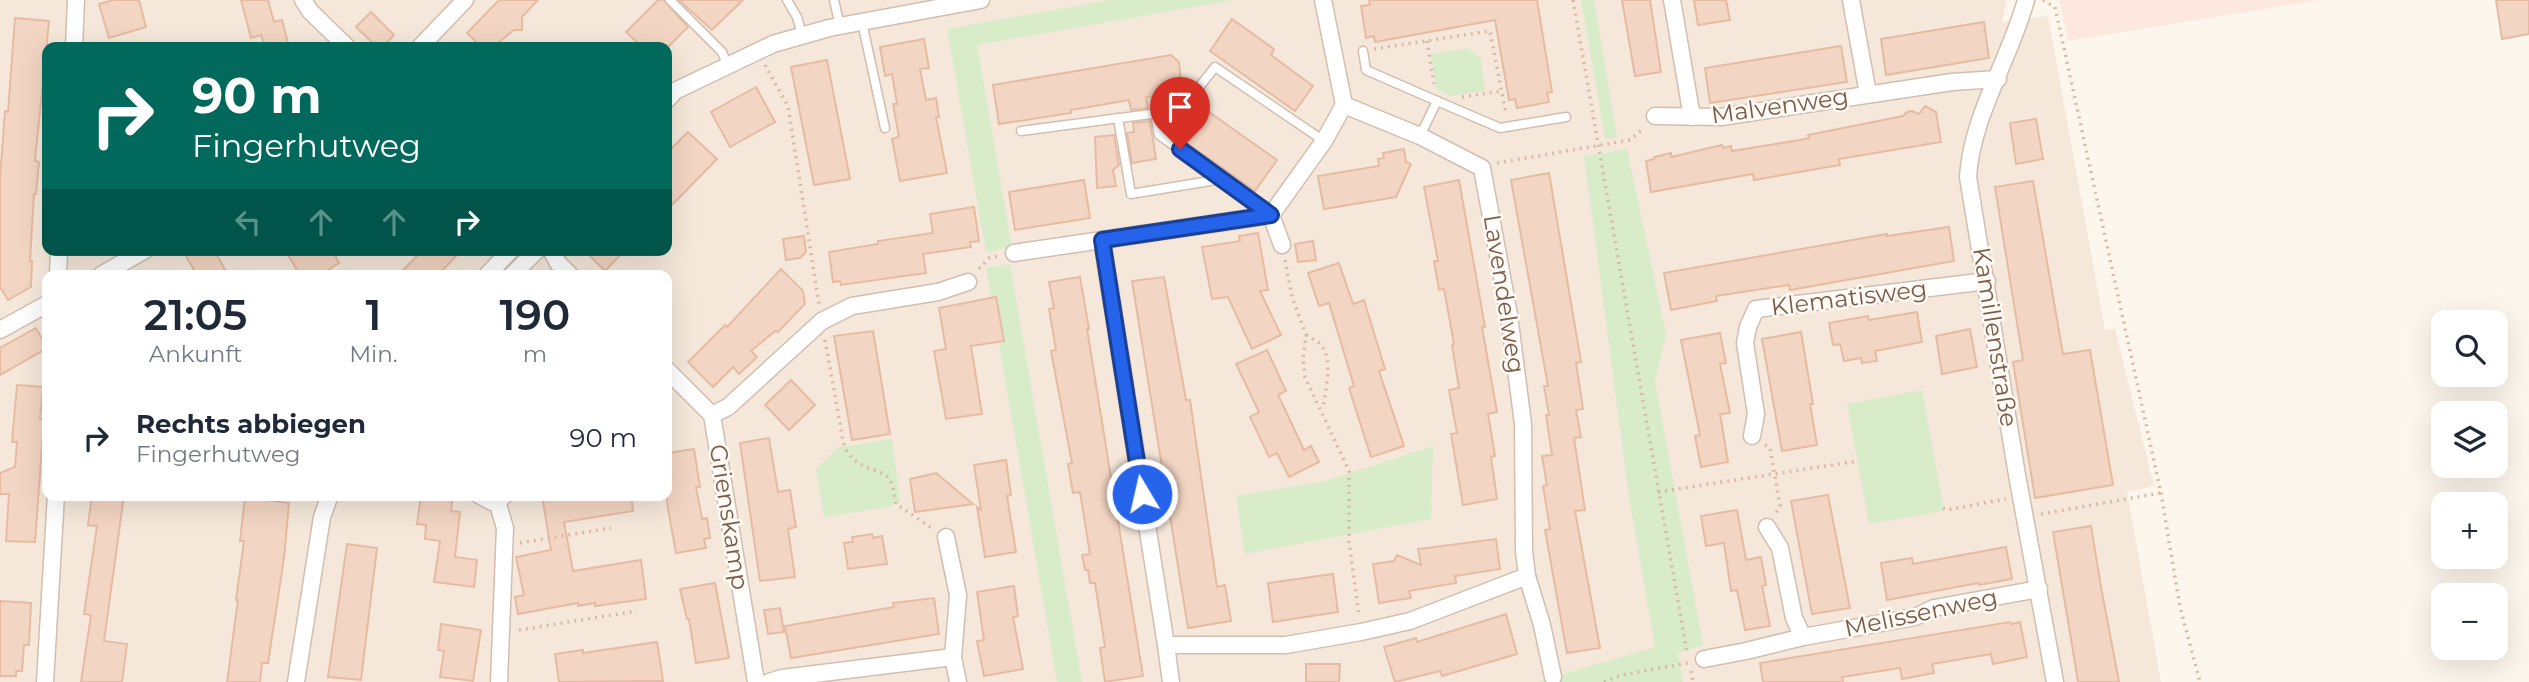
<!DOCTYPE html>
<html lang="de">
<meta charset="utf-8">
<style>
body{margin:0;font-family:Montserrat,sans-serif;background:#f6f6f7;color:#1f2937;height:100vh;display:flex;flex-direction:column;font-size:26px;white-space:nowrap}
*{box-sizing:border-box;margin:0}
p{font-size:23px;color:#747a83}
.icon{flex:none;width:38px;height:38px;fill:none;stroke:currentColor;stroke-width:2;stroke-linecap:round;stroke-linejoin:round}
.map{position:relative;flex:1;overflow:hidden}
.panel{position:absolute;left:42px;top:270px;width:630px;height:231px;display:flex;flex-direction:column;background:#fff;border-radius:14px;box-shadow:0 7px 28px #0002}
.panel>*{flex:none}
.guide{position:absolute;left:42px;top:42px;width:630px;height:214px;border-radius:14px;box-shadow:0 7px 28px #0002;background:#00695c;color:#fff;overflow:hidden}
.tools{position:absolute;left:2431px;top:310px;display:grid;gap:14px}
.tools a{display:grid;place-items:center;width:77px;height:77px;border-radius:14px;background:#fff;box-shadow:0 7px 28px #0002;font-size:35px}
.pin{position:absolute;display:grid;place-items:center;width:60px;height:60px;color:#fff;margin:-72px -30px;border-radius:50% 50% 50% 0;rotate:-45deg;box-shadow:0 0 7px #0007}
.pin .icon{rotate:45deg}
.me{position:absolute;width:77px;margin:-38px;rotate:351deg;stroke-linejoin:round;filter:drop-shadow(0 0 5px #0008)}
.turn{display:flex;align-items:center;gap:24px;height:147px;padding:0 35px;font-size:32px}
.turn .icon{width:91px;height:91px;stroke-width:2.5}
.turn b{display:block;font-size:49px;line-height:60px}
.lanes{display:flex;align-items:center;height:66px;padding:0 35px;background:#0003;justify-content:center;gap:35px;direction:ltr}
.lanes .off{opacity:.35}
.eta{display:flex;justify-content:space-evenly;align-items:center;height:119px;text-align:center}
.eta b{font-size:42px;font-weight:600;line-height:49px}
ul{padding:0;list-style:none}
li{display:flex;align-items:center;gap:21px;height:98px;padding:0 35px}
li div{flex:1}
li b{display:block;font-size:26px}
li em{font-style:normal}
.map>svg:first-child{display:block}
</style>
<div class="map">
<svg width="2529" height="682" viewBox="0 0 2529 682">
<rect width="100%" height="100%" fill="#fdf6ec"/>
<!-- residential -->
<path fill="#f5e8da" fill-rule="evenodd" d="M0 0H2007L2002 22 2048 16 2105 330 2115 329 2154 486 2127 492 2161 682H1683L1676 642 1536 682H0ZM47 47H667V250H47ZM47 275H667V495H47Z"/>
<!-- commercial -->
<polygon fill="#fde8e0" points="2059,0 2320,0 2068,41"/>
<!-- green -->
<g fill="#d8ecc9">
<polygon points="1109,0 1234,0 977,45 1012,247 986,252 947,29"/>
<polygon points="1581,0 1594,0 1617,138 1605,138"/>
<polygon points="1468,48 1481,58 1485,90 1452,96 1436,89 1431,54"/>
<polygon points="1627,149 1666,334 1655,382 1703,645 1678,653 1683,682 1536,682 1655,647 1629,497 1584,156"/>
<polygon points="1010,264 1082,682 1057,682 986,268"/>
<polygon points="1922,390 1944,511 1869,524 1847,404"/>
<polygon points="892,439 900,502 889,507 824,517 816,469 839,447"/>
<polygon points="1433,446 1431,519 1245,554 1236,496 1327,481"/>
</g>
<!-- building -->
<g fill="#f3d5c3" stroke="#e6bba3" stroke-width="2">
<polygon points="113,0 139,0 146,27 109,38 99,4"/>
<polygon points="241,0 268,0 274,22 282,20 289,47 265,47 261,35 251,38"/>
<polygon points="499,0 538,0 522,17 522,30 514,30 493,47 481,47 467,33"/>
<polygon points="658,0 664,0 688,27 668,47 642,47 626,32"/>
<polygon points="679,0 743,0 712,30"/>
<polygon points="1369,0 1537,0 1552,92 1547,93 1549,102 1517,108 1515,99 1509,100 1495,20 1375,42 1374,36 1366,38 1361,6 1370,5"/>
<polygon points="1622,0 1650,0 1661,72 1635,76"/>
<polygon points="1694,0 1726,0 1730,20 1698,25"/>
<polygon points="2496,0 2529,0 2529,34 2502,39"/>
<polygon points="371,12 394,35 383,47 377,47 356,27"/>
<polygon points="15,18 49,21 35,161 39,162 36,194 34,194 30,261 32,261 31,287 8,300 0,287 0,178 5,111 8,112"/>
<polygon points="1232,19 1274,49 1271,55 1313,86 1295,111 1210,51"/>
<polygon points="1984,22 1989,58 1886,75 1881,39"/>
<polygon points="924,39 929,68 920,69 926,100 936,98 939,117 936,117 947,173 900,181 892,139 899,137 893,104 897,104 892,74 885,76 880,47"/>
<polygon points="1841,46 1847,82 1710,103 1705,68"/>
<polygon points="1171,55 1179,62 1182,92 1146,97 1148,108 1131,110 1129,100 1071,110 1071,113 999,124 993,85"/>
<polygon points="827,60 850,179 814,185 791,67"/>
<polygon points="756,87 775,122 730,147 711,112"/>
<polygon points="1925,106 1936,112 1941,142 1839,159 1840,165 1788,174 1754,180 1753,174 1651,192 1646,161 1654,159 1654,157 1671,153 1671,157 1722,145 1723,148 1731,146 1732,151 1800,140 1809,138 1808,135 1903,116 1907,112 1912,111 1919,114"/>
<polygon points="1202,107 1277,160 1255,191 1180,138"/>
<polygon points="2036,119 2043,159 2016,164 2010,123"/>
<polygon points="1150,121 1156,159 1132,163 1127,133 1134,132 1133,123"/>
<polygon points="688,132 717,159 667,210 667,153"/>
<polygon points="1114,135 1119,165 1113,170 1116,186 1097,188 1095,137"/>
<polygon points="1404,149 1406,162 1411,164 1396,197 1324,209 1318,176 1379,166 1378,159 1384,158 1383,153"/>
<polygon points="1549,173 1581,362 1576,363 1583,409 1576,410 1581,437 1574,438 1585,510 1575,511 1600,648 1567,653 1545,530 1550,529 1543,486 1547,485 1542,456 1552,455 1546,415 1549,415 1544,386 1548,386 1511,180"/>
<polygon points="1084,180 1090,218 1015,230 1009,192"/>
<polygon points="1459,180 1485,327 1482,327 1497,412 1488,414 1495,456 1491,457 1497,499 1463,505 1451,434 1457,433 1449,390 1459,388 1452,345 1454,344 1444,289 1439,290 1434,261 1438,261 1424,187"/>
<polygon points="2033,181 2063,354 2090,350 2113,485 2035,498 2013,362 2023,360 1995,187"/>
<polygon points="974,207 979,241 970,242 971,247 923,254 926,273 841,285 840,281 833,282 829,252 878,244 878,241 933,233 930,214"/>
<polygon points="1949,227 1954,261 1790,290 1789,285 1716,296 1717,301 1671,310 1664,273 1887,234 1887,236"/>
<polygon points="1258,233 1268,290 1260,291 1281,335 1252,349 1228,297 1212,299 1202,247 1240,241 1239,236"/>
<polygon points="804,236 806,252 800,258 786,260 783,239"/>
<polygon points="1313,241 1316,260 1298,262 1295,244"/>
<polygon points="196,250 214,250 228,275 197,275 186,256"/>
<polygon points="285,250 332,250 339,263 320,275 300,275"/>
<polygon points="423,250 462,250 438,275 398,275"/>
<polygon points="584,250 625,250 605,271"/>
<polygon points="1339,263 1353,304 1364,300 1385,369 1379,371 1404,446 1371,457 1349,388 1354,386 1329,303 1319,306 1308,273"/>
<polygon points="781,269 803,291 805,304 778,332 775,331 751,351 757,357 739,374 733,367 713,387 688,362 725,325 727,327"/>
<polygon points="1080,277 1089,329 1087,329 1143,676 1105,682 1100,648 1105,647 1095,583 1090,583 1088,570 1085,570 1082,555 1090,554 1080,492 1073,493 1068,464 1072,463 1051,351 1056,350 1049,309 1054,308 1049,282"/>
<polygon points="1164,277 1186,400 1190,400 1217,587 1225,585 1231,621 1188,628 1132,281"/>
<polygon points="996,297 1004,341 971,346 982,414 946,419 934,351 946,349 939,308"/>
<polygon points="1917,312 1922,342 1875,351 1877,361 1862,363 1861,358 1844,361 1840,344 1833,345 1829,323 1868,316 1869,320"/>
<polygon points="36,328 47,348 0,375 0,348"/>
<polygon points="1970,329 1977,367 1942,374 1936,336"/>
<polygon points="873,331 890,434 852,440 834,336"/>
<polygon points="1801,332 1813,404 1810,404 1817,445 1782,451 1762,339"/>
<polygon points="1720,333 1726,363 1720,364 1730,413 1720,414 1728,462 1701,467 1695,436 1700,435 1681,340"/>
<polygon points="1267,350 1286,391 1278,395 1289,418 1304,450 1311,446 1319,462 1289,477 1277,453 1269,457 1250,417 1259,412 1236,364"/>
<polygon points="791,380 815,405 789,430 765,405"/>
<polygon points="17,385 43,387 40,419 44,419 35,542 6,541 9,494 0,494 0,473 15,467 17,442 12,442"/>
<polygon points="769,438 778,492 790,490 796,527 788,529 795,577 760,581 740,443"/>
<polygon points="694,449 700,487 696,487 702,519 707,518 710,538 704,539 706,548 676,553 667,503 667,453"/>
<polygon points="1006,460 1011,495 1007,496 1016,552 985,557 977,507 981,510 974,465"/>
<polygon points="936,473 973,504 915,512 910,479"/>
<polygon points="92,495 124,495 104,641 127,644 122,682 81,682 91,615 84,614 97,526 88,525"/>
<polygon points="421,495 453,495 451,511 460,512 455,557 477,560 474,587 434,582 440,541 425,539 426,525 417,524"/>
<polygon points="542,495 631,495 633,511 564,522 573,571 641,560 646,599 595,606 595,603 578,606 578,603 518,614 515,597 524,595 516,557 551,550"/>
<polygon points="1828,495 1850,608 1812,614 1791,501"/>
<polygon points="245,497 289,503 284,558 268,663 262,663 260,682 227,682 238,600 236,600 244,541 240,541"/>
<polygon points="1737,510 1746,560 1761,557 1766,585 1762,586 1770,626 1745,630 1737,590 1731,591 1724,543 1706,546 1701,516"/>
<polygon points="2091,526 2101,587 2119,682 2078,682 2074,657 2053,532"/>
<polygon points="872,534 873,538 882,536 887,564 848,569 844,543 853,542 852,537"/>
<polygon points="1496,539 1500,569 1455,576 1456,583 1409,591 1411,598 1379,603 1373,564 1394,561 1397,555 1421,565 1418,549"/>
<polygon points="347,544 377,548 361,680 328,677"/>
<polygon points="2006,547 2012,579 1979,585 1978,583 1887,600 1881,563 1912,558 1913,564"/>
<polygon points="1333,574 1338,612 1273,622 1268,583"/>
<polygon points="715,583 729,658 696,663 689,619 687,619 680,589"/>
<polygon points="1014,586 1018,616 1013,617 1023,669 984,676 977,641 984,640 977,592"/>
<polygon points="934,598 939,634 791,658 785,626 894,607 893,603"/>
<polygon points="0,601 31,603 29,645 24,645 22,671 16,671 16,676 0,676"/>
<polygon points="780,608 784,632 768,634 764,610"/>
<polygon points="1506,614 1517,654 1442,676 1440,671 1395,682 1384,647 1416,638 1417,642"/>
<polygon points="2010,622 2011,624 2020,622 2027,657 1993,664 1991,654 1932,664 1934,673 1902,679 1900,668 1842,677 1843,682 1763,682 1760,663"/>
<polygon points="441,624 481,630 473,681 440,677 444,651 438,650"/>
<polygon points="657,642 663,681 559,682 555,654 583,650 583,653"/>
<polygon points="1306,664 1340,664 1339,682 1306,682"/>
</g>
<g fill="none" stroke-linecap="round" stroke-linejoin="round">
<!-- service casing -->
<g stroke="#d1beb0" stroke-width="11">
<g id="service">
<polyline points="670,0 722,52 727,64"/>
<polyline points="787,0 797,17 802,35"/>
<polyline points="834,0 840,26"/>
<polyline points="862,22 885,128"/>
<polyline points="1363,51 1366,70 1437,101 1420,136"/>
<polyline points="1437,101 1500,128 1566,117"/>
<polyline points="1155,113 1159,135 1269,213"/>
<polyline points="1118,118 1131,194 1222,179"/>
<polyline points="1021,131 1181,110 1215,67 1324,141"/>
</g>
</g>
<!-- minor casing -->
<g stroke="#d1beb0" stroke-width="19">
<g id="minor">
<polyline points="303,0 310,11 347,47"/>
<polyline points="1323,0 1344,105 1420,136 1482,168 1509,315 1523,424 1524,551 1527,576 1542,625 1553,677"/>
<polyline points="1672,0 1692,117"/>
<polyline points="1851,0 1868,94"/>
<path d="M2026 0C2010 59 1972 115 1968 177L2017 475 2055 682"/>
<polyline points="74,47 76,0"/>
<polyline points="420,47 465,0"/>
<polyline points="667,100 675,91 773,44 829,28 981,0"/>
<polyline points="1344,105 1324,141 1271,215 1102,240 1166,645 1286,645 1361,632 1410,621 1527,576"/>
<polyline points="1655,116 1721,117 1952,82 1998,79"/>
<polyline points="1271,215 1282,245"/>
<polyline points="551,250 558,263 570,275"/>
<polyline points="1014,253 1102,240"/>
<polyline points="58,275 59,250"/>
<polyline points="101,275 145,250"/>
<polyline points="487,275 511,250"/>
<polyline points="512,275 537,250"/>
<polyline points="0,330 47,304"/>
<polyline points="667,370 712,415 756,682"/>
<polyline points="712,415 728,407 822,321 852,306 938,292 968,282"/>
<polyline points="1752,436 1756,414 1745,343 1748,327 1756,309 1987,281"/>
<polyline points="479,495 492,502 504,496"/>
<polyline points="497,501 505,528 499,682"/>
<polyline points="1767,527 1780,548 1794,618 1803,637 1915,617 1934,608 2039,589"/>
<polyline points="946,537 958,595 953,657 958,682"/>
<polyline points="1166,645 1171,682"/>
<polyline points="1704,659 1746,651 1803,637"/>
<polyline points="45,682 56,495"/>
<polyline points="296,682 322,517 330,495"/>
<polyline points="769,682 782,678 953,657"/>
</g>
</g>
<!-- path -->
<g stroke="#d9b8a5" stroke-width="3.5" stroke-dasharray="2 5" stroke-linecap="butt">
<polyline points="1573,0 1687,653"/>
<polyline points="2043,0 2055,7 2161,493 2180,607 2200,682"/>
<polyline points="1427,41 1434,84"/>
<polyline points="1374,49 1490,31 1506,114"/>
<polyline points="765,65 788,106 819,304"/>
<polyline points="1462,97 1501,91"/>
<polyline points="1497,163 1630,140 1644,128"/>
<polyline points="1285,260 1292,297 1306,335 1303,358 1305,377 1349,471 1349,541 1359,616"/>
<polyline points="979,269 989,258 998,256"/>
<path d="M1306 335C1310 338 1318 341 1321 345 1334 361 1325 390 1323 409"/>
<path d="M825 340 844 446C857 474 883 465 891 482 894 488 894 497 896 504L933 529"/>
<polyline points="1765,445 1770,448 1780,506 1776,513"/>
<polyline points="1658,492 1858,461"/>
<polyline points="1943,508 1947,510 2006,499"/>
<polyline points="2041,514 2160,493"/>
<polyline points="520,543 611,528"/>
<polyline points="519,630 637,611"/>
<polyline points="1691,671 1693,682"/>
<polyline points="1604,682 1622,675 1688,663"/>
</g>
<!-- service -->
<use href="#service" stroke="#fff" stroke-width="8"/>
<!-- minor -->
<use href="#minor" stroke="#fff" stroke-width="16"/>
</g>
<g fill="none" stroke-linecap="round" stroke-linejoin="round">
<!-- route casing -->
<g stroke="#184099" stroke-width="18">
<polyline id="route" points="1142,494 1102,240 1271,215 1180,149"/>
</g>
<!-- route -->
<use href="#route" stroke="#2563eb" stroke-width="12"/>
</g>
<g text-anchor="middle" stroke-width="5" stroke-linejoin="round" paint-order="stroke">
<!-- street labels -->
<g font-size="24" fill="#7a5c4d" stroke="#fffaf3">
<text transform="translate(1780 106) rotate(-8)" y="8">Malvenweg</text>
<text transform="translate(1504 294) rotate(81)" y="8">Lavendelweg</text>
<text transform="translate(1849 298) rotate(-7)" y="8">Klematisweg</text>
<text transform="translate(1995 337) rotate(81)" y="8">Kamillenstraße</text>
<text transform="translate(729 517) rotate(81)" y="8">Grienskamp</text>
<text transform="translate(1921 613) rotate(-12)" y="8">Melissenweg</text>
</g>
</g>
</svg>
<div class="tools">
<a><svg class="icon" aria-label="search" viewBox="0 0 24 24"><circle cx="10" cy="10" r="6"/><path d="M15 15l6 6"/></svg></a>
<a><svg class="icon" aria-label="layers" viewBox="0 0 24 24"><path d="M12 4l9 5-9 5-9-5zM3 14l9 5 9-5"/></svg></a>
<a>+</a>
<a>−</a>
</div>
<div class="pin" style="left:1180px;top:149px;background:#d93025"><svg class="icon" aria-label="arrive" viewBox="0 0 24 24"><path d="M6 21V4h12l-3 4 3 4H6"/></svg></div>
<svg class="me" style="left:1142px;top:494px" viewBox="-20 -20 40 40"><circle r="17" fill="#2563eb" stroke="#fff" stroke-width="3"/><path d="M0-11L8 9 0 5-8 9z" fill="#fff"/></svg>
<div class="guide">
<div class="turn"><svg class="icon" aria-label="right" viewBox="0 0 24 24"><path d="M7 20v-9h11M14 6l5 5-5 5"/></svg><div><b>90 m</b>Fingerhutweg</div></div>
<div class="lanes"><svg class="icon off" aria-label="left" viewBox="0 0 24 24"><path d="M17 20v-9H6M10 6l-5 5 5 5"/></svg><svg class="icon off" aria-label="ahead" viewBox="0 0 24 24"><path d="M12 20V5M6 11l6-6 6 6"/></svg><svg class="icon off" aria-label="ahead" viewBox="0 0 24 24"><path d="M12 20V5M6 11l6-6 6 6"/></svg><svg class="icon" aria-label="right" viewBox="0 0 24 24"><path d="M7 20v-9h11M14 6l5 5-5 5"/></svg></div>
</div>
<section class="panel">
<div class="eta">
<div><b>21:05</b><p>Ankunft</p></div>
<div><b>1</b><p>Min.</p></div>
<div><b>190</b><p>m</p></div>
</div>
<ul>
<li><svg class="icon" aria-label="right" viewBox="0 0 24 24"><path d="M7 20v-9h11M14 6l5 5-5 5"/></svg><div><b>Rechts abbiegen</b><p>Fingerhutweg</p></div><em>90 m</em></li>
</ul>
</section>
</div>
